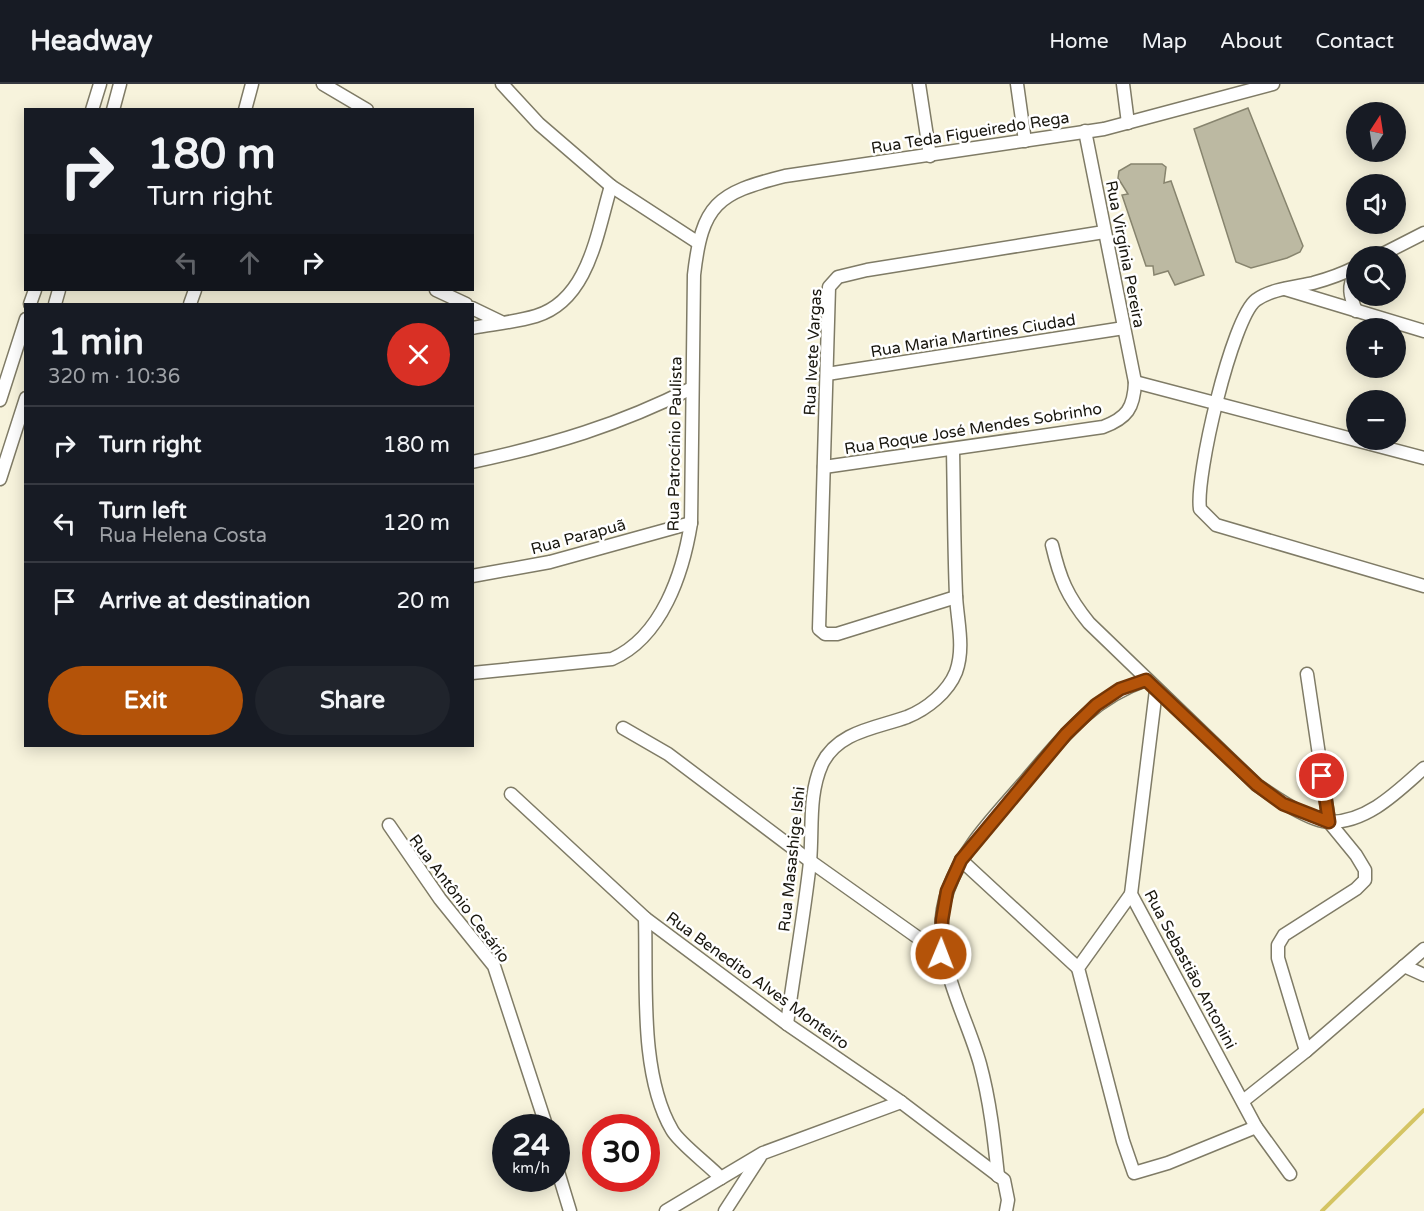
<!DOCTYPE html>
<meta charset="utf-8">
<style>
body{margin:0;font-family:"Varela Round",sans-serif;background:#20242c;color:#f1f3f6;height:100vh;display:flex;flex-direction:column;font-size:22px;white-space:nowrap}
*{box-sizing:border-box;margin:0}
p{font-size:20px;color:#9ea1a6}
.icon{flex:none;width:33px;height:33px;fill:none;stroke:currentColor;stroke-width:2;stroke-linecap:round;stroke-linejoin:round}
.map{position:relative;flex:1;overflow:hidden}
.drawer{position:absolute;left:24px;top:219px;width:450px;height:444px;display:flex;flex-direction:column;background:#171b24;border-radius:0px;box-shadow:0 3px 15px #0003}
.drawer>*{flex:none}
.guide{position:absolute;left:24px;top:24px;width:450px;height:183px;border-radius:0px;box-shadow:0 3px 15px #0003;background:#171b24;color:#f1f3f6;overflow:hidden}
.needle{width:39px;rotate:12deg}
.tools{position:absolute;left:1346px;top:18px;display:grid;gap:12px}
.tools a{display:grid;place-items:center;width:60px;height:60px;border-radius:50%;background:#171b24;box-shadow:0 3px 15px #0003;font-size:30px}
.speed{position:absolute;left:492px;top:1030px;display:flex;gap:12px;font-size:30px;font-weight:700;text-align:center}
.speed>*{display:grid;place-content:center;width:78px;height:78px;border-radius:50%;background:#171b24;box-shadow:0 3px 15px #0003;line-height:1}
.speed small{font-size:15px;font-weight:400}
.speed .limit{border:9px solid #d22;background:#fff;color:#111}
.pin{position:absolute;display:grid;place-items:center;width:51px;height:51px;color:#fff;margin:-26px;border:3px solid #fff;border-radius:50%;box-shadow:0 2px 6px #0007}
.me{position:absolute;width:66px;margin:-33px;rotate:1deg;stroke-linejoin:round;filter:drop-shadow(0 0 4px #0008)}
.turn{display:flex;align-items:center;gap:21px;height:126px;padding:0 24px;font-size:27px}
.turn .icon{width:78px;height:78px;stroke-width:2.5}
.turn b{display:block;font-size:42px;line-height:51px}
.lanes{display:flex;align-items:center;height:57px;padding:0 24px;background:#0003;justify-content:center;gap:30px;direction:ltr}
.lanes .off{opacity:.35}
.round{display:grid;place-items:center;flex:none;width:63px;height:63px;border-radius:32px;background:#20242c}
.headline{display:flex;align-items:center;justify-content:space-between;height:102px;padding:0 24px}
h1{font-size:36px;font-weight:700;line-height:45px}
.button{display:flex;gap:12px;margin-top:auto;padding:12px 24px}
.button a{flex:1;height:69px;border-radius:36px;background:#b45309;color:#fff;font-size:24px;font-weight:700;line-height:69px;text-align:center}
.button a+a{background:#20242c;color:#f1f3f6}
ul{padding:0;list-style:none}
li{display:flex;align-items:center;gap:18px;height:78px;padding:0 24px;border-top:2px solid #363941}
li div{flex:1}
li b{display:block;font-size:22px}
li em{font-style:normal}
header{display:flex;align-items:center;gap:36px;box-sizing:border-box;height:84px;padding:0 30px;background:#171b24;border-bottom:2px solid #363941}
header strong{font-size:28px}
nav{display:flex;gap:33px;margin-inline-start:auto;font-size:21px}
.map>svg:first-child{display:block}
</style>
<header>
<strong>Headway</strong>
<nav><a>Home</a><a>Map</a><a>About</a><a>Contact</a></nav>
</header>
<div class="map">
<svg width="1424" height="1127" viewBox="0 0 1424 1127">
<rect width="100%" height="100%" fill="#f7f3dc"/>
<g fill="none" stroke-linecap="round" stroke-linejoin="round">
<!-- stream -->
<polyline stroke="#d4c463" stroke-width="4" points="1322,1127 1424,1026"/>
</g>
<!-- building -->
<g fill="#bcb9a2" stroke="#87846e" stroke-width="1.5">
<polygon points="1248,24 1303,162 1300,168 1287,174 1251,184 1236,178 1194,45"/>
<polygon points="1131,80 1162,80 1166,83 1164,99 1171,97 1204,191 1175,201 1168,187 1154,191 1153,182 1146,182 1122,111 1128,110 1118,94 1119,87"/>
</g>
<g fill="none" stroke-linecap="round" stroke-linejoin="round">
<!-- minor casing -->
<g stroke="#7f7b66" stroke-width="15">
<g id="minor">
<polyline points="323,0 367,26"/>
<polyline points="502,0 539,40 611,102 697,158"/>
<polyline points="919,0 930,72"/>
<polyline points="1017,0 1025,57"/>
<polyline points="1123,0 1128,39"/>
<polyline points="92,26 100,0"/>
<polyline points="113,26 120,0"/>
<polyline points="245,26 252,0"/>
<polyline points="1379,172 1424,149"/>
<path d="M1356 183C1342 190 1328 195 1313 199 1295 203 1271 205 1256 216 1232 234 1195 393 1200 425L1216 441 1424 502"/>
<polyline points="1285,205 1424,247"/>
<polyline points="436,206 466,220"/>
<polyline points="30,220 35,206"/>
<polyline points="55,220 59,206"/>
<polyline points="190,220 195,206"/>
<polyline points="472,224 501,238"/>
<path d="M1356 227C1350 212 1347 202 1356 188"/>
<path d="M472 244C493 240 516 238 536 232 589 216 597 148 611 102"/>
<polyline points="827,290 1124,244"/>
<polyline points="1135,298 1424,374"/>
<polyline points="0,316 26,235"/>
<path d="M472 378C552 361 619 341 692 304"/>
<path d="M824 383 1103 343C1127 334 1134 324 1135 298L1085 47"/>
<polyline points="0,395 26,314"/>
<path d="M1052 461C1060 495 1067 512 1089 539L1257 701C1273 712 1310 738 1330 738 1368 738 1398 707 1424 684"/>
<polyline points="472,492 550,478 691,439"/>
<polyline points="956,513 837,550 825,550 819,545 829,203 838,193 867,186 1104,148"/>
<path d="M472 589 612 575C662 553 683 489 691 439L694 191C702 120 717 109 785 92L1104 45 1273 0"/>
<polyline points="1156,606 1131,810 1256,1043 1290,1090"/>
<polyline points="623,644 668,670 810,777 941,870"/>
<polyline points="511,710 645,834 787,940 901,1018 1004,1096 1008,1116 1006,1127"/>
<polyline points="389,741 440,815 494,882 547,1044"/>
<polyline points="961,776 1078,884"/>
<polyline points="1131,810 1078,884 1123,1057 1134,1089 1168,1079 1256,1043"/>
<path d="M645 834C647 897 639 990 672 1046 679 1059 709 1081 721 1094L763 1069 901 1018"/>
<polyline points="1404,882 1424,891"/>
<path d="M787 940C794 887 804 832 810 778 813 745 808 711 822 680 838 647 877 644 907 633 927 625 948 608 956 588 965 563 957 536 956 511 954 463 954 414 953 366"/>
<polyline points="1306,967 1278,874 1278,861 1284,851 1356,805 1365,796 1365,786 1356,771 1329,738 1307,590"/>
<polyline points="1243,1017 1306,967 1424,865"/>
<polyline points="556,1081 570,1127"/>
<path d="M998 1092C994 1054 990 1017 980 980 964 923 926 867 948 806 963 763 997 730 1026 696 1063 653 1091 615 1146 596"/>
<polyline points="666,1127 721,1094"/>
<polyline points="725,1127 760,1073"/>
</g>
</g>
<!-- minor -->
<use href="#minor" stroke="#fff" stroke-width="12"/>
</g>
<g fill="none" stroke-linecap="round" stroke-linejoin="round">
<!-- route casing -->
<g stroke="#753606" stroke-width="15">
<polyline id="route" points="941,870 942,836 947,807 961,776 1066,650 1096,621 1120,605 1146,596 1257,701 1283,720 1329,738 1322,692"/>
</g>
<!-- route -->
<use href="#route" stroke="#b45309" stroke-width="10"/>
</g>
<g text-anchor="middle" stroke-width="5" stroke-linejoin="round" paint-order="stroke">
<!-- street labels -->
<g font-size="16" fill="#18160e" stroke="#fff">
<text transform="translate(970 48) rotate(-9)" y="6">Rua Teda Figueiredo Rega</text>
<text transform="translate(1126 170) rotate(79)" y="6">Rua Virgínia Pereira</text>
<text transform="translate(973 251) rotate(-9)" y="6">Rua Maria Martines Ciudad</text>
<text transform="translate(812 268) rotate(-87)" y="6">Rua Ivete Vargas</text>
<text transform="translate(973 344) rotate(-9)" y="6">Rua Roque José Mendes Sobrinho</text>
<text transform="translate(674 360) rotate(-89)" y="6">Rua Patrocínio Paulista</text>
<text transform="translate(578 452) rotate(-15)" y="6">Rua Parapuã</text>
<text transform="translate(791 775) rotate(-84)" y="6">Rua Masashige Ishi</text>
<text transform="translate(460 814) rotate(53)" y="6">Rua Antônio Cesário</text>
<text transform="translate(1191 885) rotate(62)" y="6">Rua Sebastião Antonini</text>
<text transform="translate(758 896) rotate(36)" y="6">Rua Benedito Alves Monteiro</text>
</g>
</g>
</svg>
<div class="tools">
<a><svg class="needle" viewBox="-14 -14 28 28"><path d="M0-13l5 13h-10z" fill="#e53935"/><path d="M0 13l5-13h-10z" fill="#9ea1a6"/></svg></a>
<a><svg class="icon" aria-label="sound" viewBox="0 0 24 24"><path d="M4 9h4l5-4v14l-5-4H4zM17 9q2 3 0 6"/></svg></a>
<a><svg class="icon" aria-label="search" viewBox="0 0 24 24"><circle cx="10" cy="10" r="6"/><path d="M15 15l6 6"/></svg></a>
<a>+</a>
<a>−</a>
</div>
<div class="speed"><div>24<small>km/h</small></div><div class="limit">30</div></div>
<div class="pin" style="left:1322px;top:692px;background:#d93025"><svg class="icon" aria-label="arrive" viewBox="0 0 24 24"><path d="M6 21V4h12l-3 4 3 4H6"/></svg></div>
<svg class="me" style="left:941px;top:870px" viewBox="-20 -20 40 40"><circle r="17" fill="#b45309" stroke="#fff" stroke-width="3"/><path d="M0-11L8 9 0 5-8 9z" fill="#fff"/></svg>
<div class="guide">
<div class="turn"><svg class="icon" aria-label="right" viewBox="0 0 24 24"><path d="M7 20v-9h11M14 6l5 5-5 5"/></svg><div><b>180 m</b>Turn right</div></div>
<div class="lanes"><svg class="icon off" aria-label="left" viewBox="0 0 24 24"><path d="M17 20v-9H6M10 6l-5 5 5 5"/></svg><svg class="icon off" aria-label="ahead" viewBox="0 0 24 24"><path d="M12 20V5M6 11l6-6 6 6"/></svg><svg class="icon" aria-label="right" viewBox="0 0 24 24"><path d="M7 20v-9h11M14 6l5 5-5 5"/></svg></div>
</div>
<section class="drawer">
<div class="headline"><div><h1>1 min</h1><p>320 m · 10:36</p></div><a class="round" style="background:#d93025;color:#fff"><svg class="icon" aria-label="close" viewBox="0 0 24 24"><path d="M6 6l12 12M18 6L6 18"/></svg></a></div>
<ul>
<li><svg class="icon" aria-label="right" viewBox="0 0 24 24"><path d="M7 20v-9h11M14 6l5 5-5 5"/></svg><div><b>Turn right</b></div><em>180 m</em></li>
<li><svg class="icon" aria-label="left" viewBox="0 0 24 24"><path d="M17 20v-9H6M10 6l-5 5 5 5"/></svg><div><b>Turn left</b><p>Rua Helena Costa</p></div><em>120 m</em></li>
<li><svg class="icon" aria-label="arrive" viewBox="0 0 24 24"><path d="M6 21V4h12l-3 4 3 4H6"/></svg><div><b>Arrive at destination</b></div><em>20 m</em></li>
</ul>
<div class="button"><a>Exit</a><a>Share</a></div>
</section>
</div>
